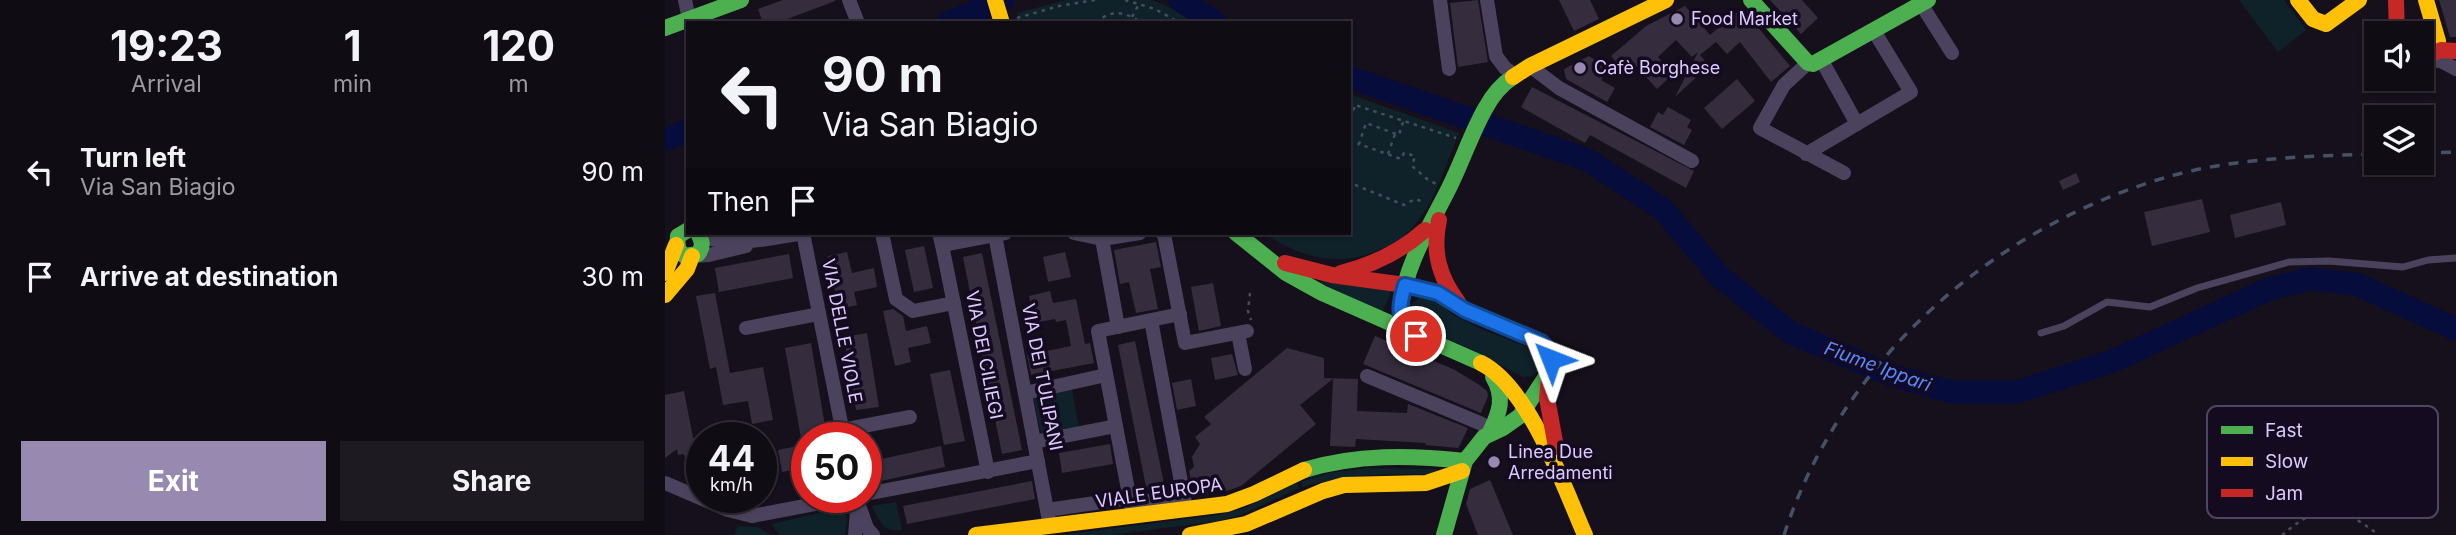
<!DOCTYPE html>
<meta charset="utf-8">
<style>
body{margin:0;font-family:Inter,sans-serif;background:#1e1a22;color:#f1f3f6;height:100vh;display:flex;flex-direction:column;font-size:26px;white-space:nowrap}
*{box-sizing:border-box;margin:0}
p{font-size:23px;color:#9c9ba0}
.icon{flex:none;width:38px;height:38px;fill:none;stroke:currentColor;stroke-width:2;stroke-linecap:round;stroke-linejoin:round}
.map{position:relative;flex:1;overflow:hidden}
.drawer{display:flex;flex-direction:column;background:#100c14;width:665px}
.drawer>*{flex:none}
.guide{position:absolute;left:21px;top:21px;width:665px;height:214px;border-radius:0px;box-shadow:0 2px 5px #0004,0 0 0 2px #302c34;background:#100c14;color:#f1f3f6;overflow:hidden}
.controls{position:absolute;left:1699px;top:21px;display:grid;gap:14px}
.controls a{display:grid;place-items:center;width:70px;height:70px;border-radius:0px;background:#100c14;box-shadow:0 2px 5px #0004,0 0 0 2px #302c34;font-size:35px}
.speed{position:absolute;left:21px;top:422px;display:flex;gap:14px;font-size:35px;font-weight:700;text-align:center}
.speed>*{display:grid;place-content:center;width:91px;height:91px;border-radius:50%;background:#100c14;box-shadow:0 2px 5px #0004,0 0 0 2px #302c34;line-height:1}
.speed small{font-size:18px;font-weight:400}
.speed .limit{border:10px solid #d22;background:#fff;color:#111}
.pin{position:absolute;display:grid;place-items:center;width:60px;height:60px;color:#fff;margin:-30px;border:4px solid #fff;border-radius:50%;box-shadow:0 2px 7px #0007}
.me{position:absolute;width:77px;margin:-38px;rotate:315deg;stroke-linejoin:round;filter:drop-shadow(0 0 5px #0008)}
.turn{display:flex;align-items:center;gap:24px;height:147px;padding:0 21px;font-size:32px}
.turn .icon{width:91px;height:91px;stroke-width:2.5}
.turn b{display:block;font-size:49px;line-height:60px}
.then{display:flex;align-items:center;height:66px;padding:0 21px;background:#0003;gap:14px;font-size:26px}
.eta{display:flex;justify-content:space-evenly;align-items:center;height:119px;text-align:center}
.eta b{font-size:42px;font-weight:700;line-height:49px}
.action{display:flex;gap:14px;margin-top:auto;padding:14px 21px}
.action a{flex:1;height:80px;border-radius:0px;background:#9789af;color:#fff;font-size:28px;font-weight:700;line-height:80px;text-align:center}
.action a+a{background:#1e1a22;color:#f1f3f6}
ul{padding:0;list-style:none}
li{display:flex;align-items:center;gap:21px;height:105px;padding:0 21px}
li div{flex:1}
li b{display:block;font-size:26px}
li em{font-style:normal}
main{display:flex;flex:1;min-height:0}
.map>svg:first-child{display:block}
</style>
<main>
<section class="drawer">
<div class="eta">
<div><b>19:23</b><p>Arrival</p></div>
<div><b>1</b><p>min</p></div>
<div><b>120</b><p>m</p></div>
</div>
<ul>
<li><svg class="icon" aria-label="left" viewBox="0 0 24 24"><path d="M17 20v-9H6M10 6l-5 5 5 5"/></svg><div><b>Turn left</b><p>Via San Biagio</p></div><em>90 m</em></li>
<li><svg class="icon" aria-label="arrive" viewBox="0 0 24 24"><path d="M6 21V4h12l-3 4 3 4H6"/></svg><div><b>Arrive at destination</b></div><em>30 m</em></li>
</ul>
<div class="action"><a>Exit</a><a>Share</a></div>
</section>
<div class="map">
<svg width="1791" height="535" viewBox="0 0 1791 535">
<rect width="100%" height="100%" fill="#15101b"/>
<!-- green -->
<g fill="#0f2229">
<polygon points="401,0 487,0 504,7 530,23 356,23 352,13"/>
<polygon points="1574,0 1619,0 1641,30 1613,52"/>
<path d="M684 94 794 133C782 162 772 196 753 221 741 237 727 245 709 252 668 268 633 255 598 233H684Z"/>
<polygon points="653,281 727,290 717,313"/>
<path d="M754 298 774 301 785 313 814 328 870 350 876 358 874 371 867 376 858 377 806 349 751 326C745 315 742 306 754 298Z"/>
<polygon points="407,389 414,427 376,434 368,396"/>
<path d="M703 468 772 469 771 474C724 474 684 473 638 487L636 482 663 473Z"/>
<polygon points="632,483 634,488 579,514 554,521 447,535 395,535 553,515 577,509"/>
<path d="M231 502 237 530C219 533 214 521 207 506Z"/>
<polygon points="180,507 182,520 180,535 115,535 106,524"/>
<polygon points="73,526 93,527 106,535 69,535"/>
</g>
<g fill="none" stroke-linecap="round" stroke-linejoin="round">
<!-- river -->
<g stroke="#060c3c" stroke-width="23">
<polyline points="515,0 551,23"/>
<polyline points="283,23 338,0"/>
<polyline points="684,77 923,160 999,210 1055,277 1126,333 1226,375 1287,392 1352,392 1448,361 1604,289 1645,279 1691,284 1791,329"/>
<polyline points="0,140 23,130"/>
</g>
</g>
<!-- building -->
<g fill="#352d3e">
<polygon points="118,0 170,0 170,1 112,23 98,23 93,9"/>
<polygon points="813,0 823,62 793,67 785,3"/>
<polygon points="894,0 925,0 934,19 909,31"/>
<polygon points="1105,0 1137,0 1153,18 1136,34"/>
<polygon points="1774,0 1791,0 1791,37 1785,37"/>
<polygon points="1020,6 1045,35 1077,8 1125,66 1106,82 1075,42 1062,54 1051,42 1035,55 1041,62 1036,67 1039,70 1010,97 1033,52 1027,57 1011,40 993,57 1008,74 992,89 971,66 963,75 946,56 981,26"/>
<polygon points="924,56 943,68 936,80 950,88 942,102 901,79 899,69"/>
<polygon points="1072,79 1090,101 1057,129 1039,108"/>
<polygon points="867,87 1029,171 1021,188 925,135 920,143 856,107"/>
<polygon points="1003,107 1026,120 1022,127 1027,130 1019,145 985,127 993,112 998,115"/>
<polygon points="1411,173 1415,182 1398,190 1394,181"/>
<polygon points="1537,199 1545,232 1487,246 1479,212"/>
<polygon points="1616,202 1621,225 1570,238 1565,215"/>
<polygon points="491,242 496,267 485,269 493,309 471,313 464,282 455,284 449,250"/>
<polygon points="259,246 268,288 249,292 240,250"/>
<polygon points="182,252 187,273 209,268 212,287 189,292 192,305 174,309 163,256"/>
<polygon points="400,252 406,277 383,282 378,257"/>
<polygon points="317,253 357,450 337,454 298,257"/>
<polygon points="124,254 128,278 54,292 50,268"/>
<polygon points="548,283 556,326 534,331 526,287"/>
<polygon points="385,291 388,303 411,299 420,344 425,343 429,363 366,375 362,355 406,346 401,320 391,322 390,319 369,323 364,296"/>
<polygon points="50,293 65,373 98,367 108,420 87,424 83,401 58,405 51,367 45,369 31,296"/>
<polygon points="228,309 238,316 241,331 262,326 266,343 243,348 246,362 230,366 218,311"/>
<polygon points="202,333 214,407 191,410 179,337"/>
<polygon points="710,336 788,369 813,384 822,391 823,396 816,413 698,364"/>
<polygon points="470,341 499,484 481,487 453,345"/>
<polygon points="146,343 162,438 136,438 120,348"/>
<polygon points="622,348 659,358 659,378 693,379 692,411 742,413 743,404 803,428 795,445 793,448 760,445 761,443 691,439 690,447 665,446 668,379 635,405 651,424 576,486 559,492 554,486 545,494 537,495 526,481 524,471 529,467 527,457 535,444 530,437 546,424 539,417"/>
<polygon points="567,354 573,375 550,380 546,358"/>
<polygon points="285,370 300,441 279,445 265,374"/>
<polygon points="526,379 531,406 512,410 507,383"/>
<polygon points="19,391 28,438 37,436 37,478 24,480 19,454 13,455 12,449 0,458 0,395"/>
<polygon points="142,444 142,467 117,472 113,450"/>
<polygon points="445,444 448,464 397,473 394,453"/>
<polygon points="276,446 280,467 207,483 203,462"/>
<polygon points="825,480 848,535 813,535 801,504 805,489"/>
<polygon points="367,481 370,499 242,524 238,506"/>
</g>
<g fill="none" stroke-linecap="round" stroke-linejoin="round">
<!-- path -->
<g stroke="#464d60" stroke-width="2.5" stroke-dasharray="3.5 5" stroke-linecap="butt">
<polyline points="460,0 490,9 515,23"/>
<polyline points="467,17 474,4"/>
<polyline points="352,18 394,6 430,0"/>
<path d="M431 23C447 8 460 12 477 23"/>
<polyline points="684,103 791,138"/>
<polyline points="684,118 691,105"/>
<polyline points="738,122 734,135 701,123 694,144 736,159 739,153 750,156 747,166 762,179 771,184"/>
<polyline points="684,145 694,144"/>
<polyline points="723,154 730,134"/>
<polyline points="684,179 688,184 739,205 750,199 756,201 758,204"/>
<polyline points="585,293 583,311 586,320"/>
<path d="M1617 535C1658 501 1672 504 1714 535"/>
</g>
<!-- lane -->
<polyline stroke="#4b435d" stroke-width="7" points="1376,333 1399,326 1442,302 1485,307 1532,288 1624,262 1664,261 1738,267 1763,260 1791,258"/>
<!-- street -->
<g stroke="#4b435d" stroke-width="14">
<polyline points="20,0 24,19"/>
<polyline points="184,0 193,23"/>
<polyline points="775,0 784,69"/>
<polyline points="822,0 831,56 840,68 851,76"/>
<polyline points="1256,4 1287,53"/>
<polyline points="1757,60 1776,61 1791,69"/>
<polyline points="1157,61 1192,124"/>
<polyline points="1143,63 1119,85 1095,128 1179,173"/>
<polyline points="865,66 894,88 1027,161"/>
<polyline points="1141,154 1246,92 1209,31"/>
<polyline points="138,233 179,438"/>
<polyline points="217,233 231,299 248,311 289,303"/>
<polyline points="274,233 277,245 340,233"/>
<polyline points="409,233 437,239 475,233"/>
<polyline points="497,233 499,234 520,343 582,331"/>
<path d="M35 235C65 249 107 238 139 233"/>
<polyline points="330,235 385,526"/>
<polyline points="437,239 453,327"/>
<polyline points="277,245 323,472"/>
<polyline points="27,256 44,255 81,246"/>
<polyline points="515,314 486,320 521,509"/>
<polyline points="81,328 154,314"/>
<polyline points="573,333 580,369"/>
<polyline points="702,376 817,424 825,432"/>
<polyline points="360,393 441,375"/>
<polyline points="177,430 245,417"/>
<polyline points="369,442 451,426"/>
<polyline points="0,483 63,510 87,516 187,497"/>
<polyline points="201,494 373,461"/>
<polyline points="191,497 202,528 208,535"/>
<polyline points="466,504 518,495"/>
<polyline points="382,510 465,498"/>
<polyline points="468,516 433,331 486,320"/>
<polyline points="190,535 192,511"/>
</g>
<!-- fast -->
<g stroke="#4caf50" stroke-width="16">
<polyline points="1086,0 1143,63 1148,64 1263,0"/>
<polyline points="0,28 76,0"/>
<polyline points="1737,33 1749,27 1763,35 1765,51 1757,60"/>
<path d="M23 230 13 236C12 245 12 251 20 256L33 254C39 246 37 241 33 233"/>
<polyline points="571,233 621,273 657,293 816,363"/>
<path d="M750 335C742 328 735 319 736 308 739 267 766 224 784 188 797 162 806 134 820 109 827 96 837 84 848 77"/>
<path d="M825 432C835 412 840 397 828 377"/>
<path d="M639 470C692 454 745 455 800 461"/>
<polyline points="779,535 800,461 819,437 838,428 855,416 882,375"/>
</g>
<!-- slow -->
<g stroke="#ffc107" stroke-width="16">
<polyline points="330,0 337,23"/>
<polyline points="1633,0 1648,19 1661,24 1694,0"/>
<polyline points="1761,0 1773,41"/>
<polyline points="848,77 865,66 1001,0"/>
<polyline points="0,273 11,245"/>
<polyline points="0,295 22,269 27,256"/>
<path d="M816 363C864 387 899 487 920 535"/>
<polyline points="311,535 562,504 589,494 639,470"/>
<polyline points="525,535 581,524 658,491 679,485 761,483 797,471"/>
</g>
<!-- jam -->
<g stroke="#c62828" stroke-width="16">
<polyline points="1731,0 1732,33"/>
<polyline points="1762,56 1776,50 1791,51"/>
<path d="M774 220C767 251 774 277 793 302"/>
<polyline points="620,263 667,275 740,285 773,293 800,310 876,342 886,359 882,398 891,447"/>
<path d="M676 273C708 265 735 252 760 230"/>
</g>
<!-- rail -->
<g stroke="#455168" stroke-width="3.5" stroke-dasharray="10 9" stroke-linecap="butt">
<polyline points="1757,153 1791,152"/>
<path d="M1119 535C1176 360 1327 228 1502 177 1569 158 1642 156 1712 154"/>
</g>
</g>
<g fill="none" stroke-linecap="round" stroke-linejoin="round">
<!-- route casing -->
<g stroke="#114b97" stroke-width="18">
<path id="route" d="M751 336C732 320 733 308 740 285L773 293 800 310 876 342 881 347 886 359"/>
</g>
<!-- route -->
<use href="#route" stroke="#1a73e8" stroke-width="12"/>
</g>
<!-- markers -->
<g fill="#9789af" stroke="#140b20" stroke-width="2.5">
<circle cx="1012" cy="19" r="7"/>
<circle cx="915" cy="68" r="7"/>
<circle cx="829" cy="462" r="7"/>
</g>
<g text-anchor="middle" stroke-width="7" stroke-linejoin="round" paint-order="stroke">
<!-- poi labels -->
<g font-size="18" fill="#ddcaff" stroke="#140b20" text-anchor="start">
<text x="1026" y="25">Food Market</text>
<text x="929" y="74">Cafè Borghese</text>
<text x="843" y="458">Linea Due<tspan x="843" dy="21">Arredamenti</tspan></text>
</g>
<!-- street labels -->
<g font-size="18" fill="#ddcaff" stroke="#140b20">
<text transform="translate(177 331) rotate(79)" y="6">VIA DELLE VIOLE</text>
<text transform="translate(319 355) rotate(79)" y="6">VIA DEI CILIEGI</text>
<text transform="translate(377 377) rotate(79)" y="6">VIA DEI TULIPANI</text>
<text transform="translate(494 493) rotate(-8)" y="6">VIALE EUROPA</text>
</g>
<!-- water labels -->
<g font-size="19" font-style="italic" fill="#5889ff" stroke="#140b20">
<text transform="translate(1213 366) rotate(20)" y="7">Fiume Ippari</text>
</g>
</g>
<!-- legend -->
<rect x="1542" y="406" width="231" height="112" rx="10" fill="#140b20" stroke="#504463" stroke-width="2"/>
<rect x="1556" y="426" width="32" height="8" fill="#4caf50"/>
<rect x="1556" y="457" width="32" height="9" fill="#ffc107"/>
<rect x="1556" y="489" width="32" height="8" fill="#c62828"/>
<g font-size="19" fill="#ddcaff">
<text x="1600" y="437">Fast</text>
<text x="1600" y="468">Slow</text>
<text x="1600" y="500">Jam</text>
</g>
</svg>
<div class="controls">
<a><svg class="icon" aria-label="sound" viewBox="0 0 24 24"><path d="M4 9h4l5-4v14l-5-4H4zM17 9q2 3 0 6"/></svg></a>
<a><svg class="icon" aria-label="layers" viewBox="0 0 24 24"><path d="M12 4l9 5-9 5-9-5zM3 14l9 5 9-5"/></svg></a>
</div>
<div class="speed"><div>44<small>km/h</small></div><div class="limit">50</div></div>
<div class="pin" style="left:751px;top:336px;background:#d93025"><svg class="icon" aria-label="arrive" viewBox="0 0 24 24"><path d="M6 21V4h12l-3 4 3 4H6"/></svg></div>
<svg class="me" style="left:886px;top:359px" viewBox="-20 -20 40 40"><path d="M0-17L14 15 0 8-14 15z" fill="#1a73e8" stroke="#fff" stroke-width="4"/></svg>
<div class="guide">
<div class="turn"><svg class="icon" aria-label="left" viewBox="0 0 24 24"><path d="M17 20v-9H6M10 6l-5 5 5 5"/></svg><div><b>90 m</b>Via San Biagio</div></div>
<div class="then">Then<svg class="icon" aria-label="arrive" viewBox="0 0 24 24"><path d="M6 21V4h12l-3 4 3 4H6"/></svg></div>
</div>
</div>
</main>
